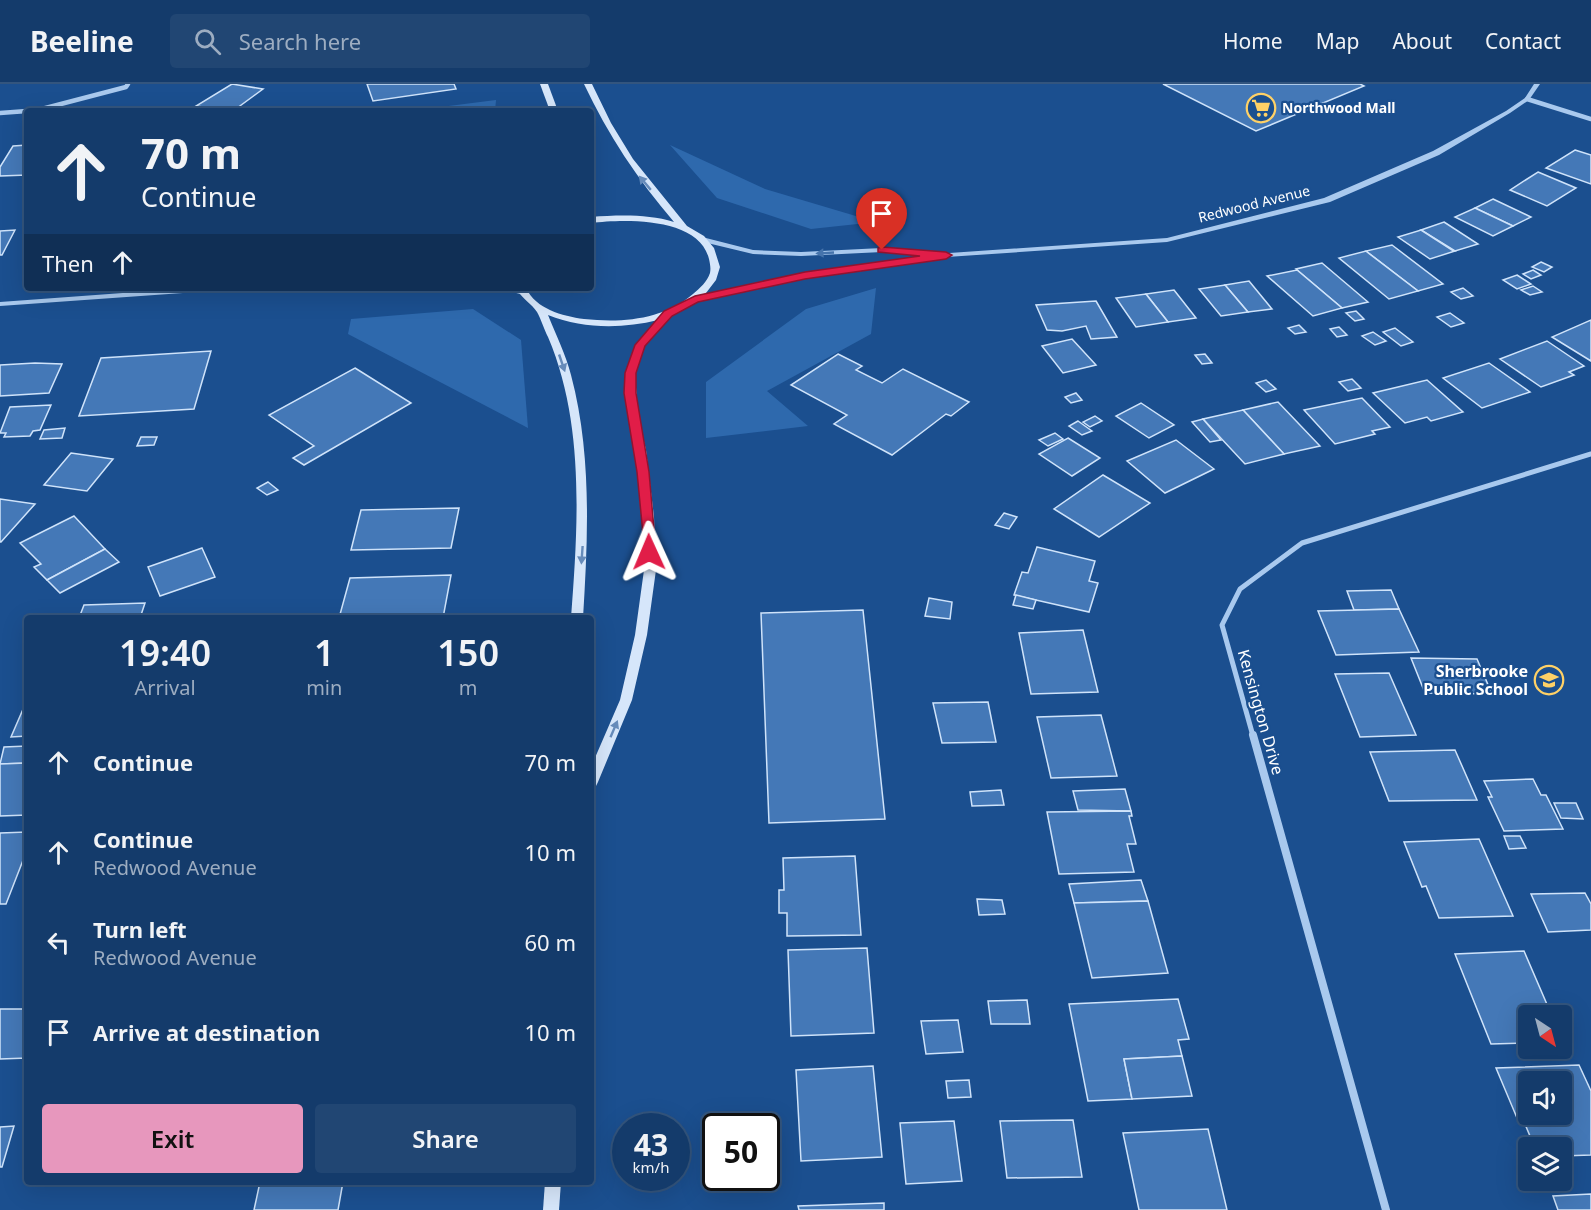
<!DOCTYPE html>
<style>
body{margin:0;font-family:"Noto Sans",sans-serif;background:#214673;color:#f1f3f6;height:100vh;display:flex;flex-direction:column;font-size:22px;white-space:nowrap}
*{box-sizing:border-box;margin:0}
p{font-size:20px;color:#9dadc1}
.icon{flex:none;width:33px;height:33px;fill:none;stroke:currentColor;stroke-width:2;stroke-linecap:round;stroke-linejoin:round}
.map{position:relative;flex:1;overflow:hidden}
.details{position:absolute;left:24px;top:531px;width:570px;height:570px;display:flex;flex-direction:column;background:#143b6b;border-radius:6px;box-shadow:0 6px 24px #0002,0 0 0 2px #33557e}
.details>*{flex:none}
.guide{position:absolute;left:24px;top:24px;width:570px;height:183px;border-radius:6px;box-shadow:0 6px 24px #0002,0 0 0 2px #33557e;background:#143b6b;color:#f1f3f6;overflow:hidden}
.needle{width:39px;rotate:144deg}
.tools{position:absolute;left:1518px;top:921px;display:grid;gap:12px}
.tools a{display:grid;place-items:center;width:54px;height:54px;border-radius:6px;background:#143b6b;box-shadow:0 6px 24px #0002,0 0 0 2px #33557e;font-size:30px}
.speed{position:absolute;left:612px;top:1029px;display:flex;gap:12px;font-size:30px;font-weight:700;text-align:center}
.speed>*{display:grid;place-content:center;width:78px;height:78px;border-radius:50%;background:#143b6b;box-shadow:0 6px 24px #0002,0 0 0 2px #33557e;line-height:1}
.speed small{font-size:15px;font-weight:400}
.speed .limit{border:3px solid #111;border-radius:9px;background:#fff;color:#111}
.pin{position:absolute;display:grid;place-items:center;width:51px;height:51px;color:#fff;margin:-62px -26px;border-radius:50% 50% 50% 0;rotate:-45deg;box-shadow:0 0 6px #0007}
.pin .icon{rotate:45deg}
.me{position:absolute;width:66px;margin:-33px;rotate:359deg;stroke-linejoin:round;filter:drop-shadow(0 0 4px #0008)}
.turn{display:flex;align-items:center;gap:21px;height:126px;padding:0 18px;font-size:27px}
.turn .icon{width:78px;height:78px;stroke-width:2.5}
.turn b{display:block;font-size:42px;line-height:51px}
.then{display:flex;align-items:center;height:57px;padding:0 18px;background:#0003;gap:12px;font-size:22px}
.eta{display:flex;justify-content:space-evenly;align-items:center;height:102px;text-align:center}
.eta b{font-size:36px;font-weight:600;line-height:42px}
.primary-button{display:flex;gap:12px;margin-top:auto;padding:12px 18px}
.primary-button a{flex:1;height:69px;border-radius:6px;background:#e797bd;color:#111;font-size:24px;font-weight:600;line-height:69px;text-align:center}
.primary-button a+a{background:#214673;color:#f1f3f6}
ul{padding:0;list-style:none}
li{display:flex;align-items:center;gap:18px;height:90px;padding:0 18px}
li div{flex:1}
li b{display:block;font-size:22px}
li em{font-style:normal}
header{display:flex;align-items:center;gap:36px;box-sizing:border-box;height:84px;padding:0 30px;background:#143b6b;border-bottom:2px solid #33557e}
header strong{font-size:28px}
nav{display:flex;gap:33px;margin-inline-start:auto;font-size:21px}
.search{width:420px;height:54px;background:#214673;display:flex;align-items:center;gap:15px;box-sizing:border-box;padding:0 21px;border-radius:6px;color:#9dadc1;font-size:22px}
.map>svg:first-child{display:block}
</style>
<header>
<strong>Beeline</strong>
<div class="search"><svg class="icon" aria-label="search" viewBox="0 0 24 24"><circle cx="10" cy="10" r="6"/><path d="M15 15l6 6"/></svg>Search here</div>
<nav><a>Home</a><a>Map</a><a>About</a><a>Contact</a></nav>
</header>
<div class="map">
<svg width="1591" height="1126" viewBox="0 0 1591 1126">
<rect width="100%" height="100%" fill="#1b4f8f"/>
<!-- green -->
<g fill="#2e69ad">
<polygon points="496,16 495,27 409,27"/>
<polygon points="670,61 765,105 876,138 811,145 717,114"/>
<polygon points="876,204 871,250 767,307 808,342 706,354 706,298 806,225"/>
<polygon points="473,225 521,256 528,344 348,250 351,235"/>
</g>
<!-- building -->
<g fill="#4478b7" stroke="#cfe3fa" stroke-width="1.5" fill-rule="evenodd">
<polygon points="232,0 263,5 233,27 196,22"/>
<polygon points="367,0 454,0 456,5 373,17"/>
<polygon points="1163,0 1360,0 1364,2 1256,47"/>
<polygon points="27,61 27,91 0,92 0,83 13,62"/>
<polygon points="1575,66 1591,71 1591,100 1546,84"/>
<polygon points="1538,88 1576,104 1547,122 1510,106"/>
<polygon points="1493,115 1531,133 1513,142 1475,124"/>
<polygon points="1475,124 1513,142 1493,152 1455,133"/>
<polygon points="1444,138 1478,160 1455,167 1421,146"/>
<polygon points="15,146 2,171 0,171 0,147"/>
<polygon points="1421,146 1452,166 1455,167 1430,175 1398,153"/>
<polygon points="1392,161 1443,200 1418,207 1366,167"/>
<polygon points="1366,167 1367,168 1418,207 1389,215 1339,174"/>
<polygon points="1541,178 1552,183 1544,188 1532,183"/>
<polygon points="1322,179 1368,218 1342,224 1296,185"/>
<polygon points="1297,186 1342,224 1313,232 1267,192"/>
<polygon points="1533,186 1541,191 1531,195 1523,190"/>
<polygon points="1517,191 1531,200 1517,205 1503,196"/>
<polygon points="1249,197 1272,225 1248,228 1225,201"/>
<polygon points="1225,201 1247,227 1248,228 1221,232 1199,205"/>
<polygon points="1533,202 1542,208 1530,211 1521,206"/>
<polygon points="1463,204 1473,212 1461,215 1451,208"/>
<polygon points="1174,206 1196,234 1168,238 1146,210"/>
<polygon points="1146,210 1149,214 1168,238 1136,243 1116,214"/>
<polygon points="1096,217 1117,253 1091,255 1086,242 1062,247 1047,246 1036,221"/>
<polygon points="1356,227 1364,235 1355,237 1346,229"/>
<polygon points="1450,229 1464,239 1451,243 1437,233"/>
<polygon points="1591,236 1591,277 1552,253"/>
<polygon points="1299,241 1306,248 1295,250 1288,244"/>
<polygon points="1339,243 1347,251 1337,253 1330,245"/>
<polygon points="1395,244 1413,258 1401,262 1383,248"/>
<polygon points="1373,248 1386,257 1375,261 1362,252"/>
<polygon points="1072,255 1096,281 1063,289 1042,262"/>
<polygon points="1547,257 1584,282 1569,288 1574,291 1541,303 1500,275"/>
<polygon points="211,267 194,325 79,332 101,274"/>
<polygon points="838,270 862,282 856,286 882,299 903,285 969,318 951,332 946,330 892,371 834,340 847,331 791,301"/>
<polygon points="1205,270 1212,279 1202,280 1195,271"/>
<polygon points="35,279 62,280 49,309 0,312 0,281"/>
<polygon points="1489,279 1530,308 1482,324 1443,294"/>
<polygon points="355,284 411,319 304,381 293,374 314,362 269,331"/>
<polygon points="1352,295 1361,304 1348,307 1339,298"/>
<polygon points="1266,296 1276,305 1266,308 1256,299"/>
<polygon points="1427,296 1463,328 1431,337 1427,333 1405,339 1373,309"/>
<polygon points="1076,309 1082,316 1071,319 1065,313"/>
<polygon points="1362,314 1390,343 1372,347 1375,350 1335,360 1304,326"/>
<polygon points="1278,318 1320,362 1284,370 1243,326"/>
<polygon points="1141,319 1174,341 1149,354 1116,332"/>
<polygon points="51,321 40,346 33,347 30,352 4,353 6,349 0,349 10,323"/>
<polygon points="1243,326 1244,327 1284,370 1245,380 1203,335"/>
<polygon points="1095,332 1102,337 1090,343 1083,338"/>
<polygon points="1203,335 1221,356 1210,358 1192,338"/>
<polygon points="1078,337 1092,347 1082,351 1069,342"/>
<polygon points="65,344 62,354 40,355 44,346"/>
<polygon points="1055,349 1063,355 1048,362 1039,356"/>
<polygon points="141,353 157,353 154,361 137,362"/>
<polygon points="1068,354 1100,374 1072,392 1039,370"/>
<polygon points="1176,356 1214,385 1165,409 1127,377"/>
<polygon points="71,369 113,375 87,407 44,401"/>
<polygon points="1103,391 1150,419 1099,453 1054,425"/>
<polygon points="268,398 278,406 267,411 257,404"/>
<polygon points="0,415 35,420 1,458 0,458"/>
<polygon points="459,424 451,464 351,466 361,426"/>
<polygon points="1004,429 1017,433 1009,445 995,441"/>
<polygon points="74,432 105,465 47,496 34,483 41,480 20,459"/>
<polygon points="1037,463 1095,477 1089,497 1098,499 1089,528 1014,511 1022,488 1028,489"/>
<polygon points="202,464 215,493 160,512 148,483"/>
<polygon points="105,465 119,478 60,509 47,496"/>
<polygon points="451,491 443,534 339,534 350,494"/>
<polygon points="1391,506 1399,525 1354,526 1347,507"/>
<polygon points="1016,511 1036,516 1033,525 1013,521"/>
<polygon points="929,514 952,518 950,535 925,532"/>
<polygon points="145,519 140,534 79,534 84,521"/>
<polygon points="1399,525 1419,568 1336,571 1318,527"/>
<polygon points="863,526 885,735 769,739 761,529"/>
<polygon points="1083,546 1098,608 1031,610 1019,549"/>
<polygon points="1411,574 1477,575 1492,610 1425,609"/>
<polygon points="1389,589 1416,651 1360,653 1335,590"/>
<polygon points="27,616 27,652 11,653"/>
<polygon points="988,618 996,658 942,659 933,619"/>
<polygon points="1101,631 1117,692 1051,694 1037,633"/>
<polygon points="27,662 27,679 0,680 4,663"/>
<polygon points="1455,666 1477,716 1389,717 1370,668"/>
<polygon points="27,679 27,731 0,732 0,680"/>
<polygon points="1533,695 1541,711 1546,711 1563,745 1504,747 1488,713 1492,713 1484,697"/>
<polygon points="1125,705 1131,727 1078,726 1073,707"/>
<polygon points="1001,706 1004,721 972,722 970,708"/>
<polygon points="1554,719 1576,719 1583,735 1561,734"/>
<polygon points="1131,727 1132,732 1129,732 1136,760 1127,760 1134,788 1059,790 1047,728"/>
<polygon points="27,748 27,766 6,820 0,820 0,749"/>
<polygon points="1504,752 1520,752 1526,764 1509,765"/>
<polygon points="1479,755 1513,832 1439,834 1426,802 1422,803 1404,758"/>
<polygon points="855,772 861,851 787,852 787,829 779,829 779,806 784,806 783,774"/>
<polygon points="1141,796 1148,817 1074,819 1069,800"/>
<polygon points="1585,809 1591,820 1591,846 1548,848 1531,810"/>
<polygon points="977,815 1002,816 1005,830 979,831"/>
<polygon points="1148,817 1168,889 1092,894 1074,819"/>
<polygon points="867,864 874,949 791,952 788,866"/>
<polygon points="1524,867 1552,932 1528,932 1528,959 1491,960 1455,870"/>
<polygon points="1178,915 1189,955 1178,956 1182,972 1124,975 1132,1015 1088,1017 1069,920"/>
<polygon points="1027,916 1030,940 991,940 988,917"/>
<polygon points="0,925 27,925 27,974 0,975"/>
<polygon points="958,936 963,968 926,970 921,937"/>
<polygon points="1182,972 1192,1012 1132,1015 1124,975"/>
<path d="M1579 981 1591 1007V1071L1562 1072V1064H1535L1522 1033 1517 1034 1496 984ZM1528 998H1562V1030H1528Z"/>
<polygon points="873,982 882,1073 801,1077 796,986"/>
<polygon points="969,996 971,1013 948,1014 946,997"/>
<polygon points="1073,1036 1082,1093 1007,1094 1000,1037"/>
<polygon points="954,1037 962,1097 906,1100 900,1039"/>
<polygon points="14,1042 2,1083 0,1083 0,1043"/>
<polygon points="1208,1045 1227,1126 1139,1126 1123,1049"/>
<polygon points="260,1098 343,1098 338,1126 254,1126"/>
<polygon points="1591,1110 1591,1126 1558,1126 1553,1112"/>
<polygon points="884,1119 884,1126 799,1126 798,1122"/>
</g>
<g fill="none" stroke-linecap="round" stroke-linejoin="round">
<!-- minor-far2 -->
<g stroke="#a9c9ee" stroke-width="4.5">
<polyline points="1527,15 1591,35"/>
<polyline points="34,27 126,3 128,0"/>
<polyline points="0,29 27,27"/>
</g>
<!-- minor-far1 -->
<polyline stroke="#a9c9ee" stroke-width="5" points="1253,652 1222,541 1240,505 1302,459 1591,370"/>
<!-- minor -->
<polyline stroke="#a9c9ee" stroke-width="8" points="1253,651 1386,1126"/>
<!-- tertiary -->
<g fill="#a9c9ee" fill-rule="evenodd">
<polygon points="1534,0 1540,0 1529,16 1510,29 1439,71 1330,118 1167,158 947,173 805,193 695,217 691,215 695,213 805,189 925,172 882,168 801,172 753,170 699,157 698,155 702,153 753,166 801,168 882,164 931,168 935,170 1167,154 1324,114 1433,67 1506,27 1525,14"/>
<polygon points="191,204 229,204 225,206 0,222 0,218"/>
<polygon points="500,204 513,204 527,209 523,211"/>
</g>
<!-- secondary -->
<g fill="#d6e6fa" fill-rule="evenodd">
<polygon points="540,0 548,0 558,27 550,27"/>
<path d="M584 0H592L611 39 633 75 687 142 704 152 714 164 720 183 716 196 706 209 693 220 672 231 645 262 635 289 638 332 646 366 654 433 656 486 647 551 632 616 598 698 596 702 591 703V683L620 616 635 551 644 486V433L636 366 628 332 625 289 635 261 658 236C622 245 583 245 548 231 556 251 566 271 571 291 592 370 588 453 583 534H571C578 442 585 340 548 253 544 245 541 235 537 228 532 220 523 216 516 204H526C536 225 562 232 584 235 622 239 663 236 693 210 700 204 707 198 710 189 711 184 710 180 709 175 699 133 625 135 591 139V133C619 131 648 130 674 138 638 96 608 51 584 0Z"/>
<polygon points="545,1098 561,1098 559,1126 543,1126"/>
</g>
</g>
<!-- one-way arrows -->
<defs><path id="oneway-solid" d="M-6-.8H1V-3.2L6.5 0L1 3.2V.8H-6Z" transform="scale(1.5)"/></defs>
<g fill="#668bba">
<use href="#oneway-solid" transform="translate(645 99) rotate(-130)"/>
<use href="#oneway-solid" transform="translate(562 279) rotate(71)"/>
<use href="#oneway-solid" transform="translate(582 471) rotate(94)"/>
<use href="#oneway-solid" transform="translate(614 645) rotate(-67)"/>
</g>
<use fill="#4674ac" href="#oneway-solid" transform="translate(825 169) rotate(177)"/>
<!-- route -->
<polygon fill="#e11d48" stroke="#92132f" stroke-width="1.5" points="882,163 946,168 952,171 946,175 805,195 698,218 672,232 645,262 636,289 636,309 649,388 656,468 649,472 645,471 637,388 624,309 625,289 635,261 664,227 695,212 805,188 920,172 878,168 878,164"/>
<!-- icons -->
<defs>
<g id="supermarket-ring" transform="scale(1.5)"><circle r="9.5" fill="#1b4f8f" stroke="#ffd166" stroke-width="1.5"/><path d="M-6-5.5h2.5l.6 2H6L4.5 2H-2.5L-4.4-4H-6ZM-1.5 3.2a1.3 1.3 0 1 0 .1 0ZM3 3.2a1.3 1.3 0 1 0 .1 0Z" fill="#ffd166"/></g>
<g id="school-ring" transform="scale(1.5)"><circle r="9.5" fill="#1b4f8f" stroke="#ffd166" stroke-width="1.5"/><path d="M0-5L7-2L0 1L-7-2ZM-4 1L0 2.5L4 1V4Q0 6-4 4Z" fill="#ffd166"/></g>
</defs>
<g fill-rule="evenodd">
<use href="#supermarket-ring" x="1261" y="24"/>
<use href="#school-ring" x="1549" y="596"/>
</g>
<g text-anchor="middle" stroke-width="4.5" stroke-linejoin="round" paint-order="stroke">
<!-- far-poi labels -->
<g font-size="14" font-weight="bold" fill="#fff" stroke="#1b4f8f" text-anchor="start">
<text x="1282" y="29">Northwood Mall</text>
</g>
<!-- far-street labels -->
<g font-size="14" fill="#fff" stroke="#1b4f8f">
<text transform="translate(1254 120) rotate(-14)" y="5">Redwood Avenue</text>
</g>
<!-- poi labels -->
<g font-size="16" font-weight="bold" fill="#fff" stroke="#1b4f8f" text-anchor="end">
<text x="1528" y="593">Sherbrooke<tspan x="1528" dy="18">Public School</tspan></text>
</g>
<!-- street labels -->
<g font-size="16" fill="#fff" stroke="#1b4f8f">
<text transform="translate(1261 628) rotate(74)" y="6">Kensington Drive</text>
</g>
</g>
</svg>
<div class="tools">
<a><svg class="needle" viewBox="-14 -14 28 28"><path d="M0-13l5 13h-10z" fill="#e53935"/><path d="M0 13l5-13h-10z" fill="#9dadc1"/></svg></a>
<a><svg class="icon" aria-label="sound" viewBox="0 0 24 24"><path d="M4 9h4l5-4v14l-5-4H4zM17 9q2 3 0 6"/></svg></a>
<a><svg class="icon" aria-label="layers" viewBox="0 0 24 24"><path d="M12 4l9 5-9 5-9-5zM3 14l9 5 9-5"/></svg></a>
</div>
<div class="speed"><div>43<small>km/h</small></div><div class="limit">50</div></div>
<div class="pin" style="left:882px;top:166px;background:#d93025"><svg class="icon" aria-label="arrive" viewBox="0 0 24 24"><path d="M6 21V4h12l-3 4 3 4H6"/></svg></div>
<svg class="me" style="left:649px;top:468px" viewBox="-20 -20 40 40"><path d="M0-17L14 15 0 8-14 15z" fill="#e11d48" stroke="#fff" stroke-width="4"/></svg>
<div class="guide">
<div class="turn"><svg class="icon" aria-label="ahead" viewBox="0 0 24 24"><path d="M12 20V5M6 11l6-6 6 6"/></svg><div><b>70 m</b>Continue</div></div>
<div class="then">Then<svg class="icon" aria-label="ahead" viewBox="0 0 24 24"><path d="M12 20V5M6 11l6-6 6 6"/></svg></div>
</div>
<section class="details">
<div class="eta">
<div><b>19:40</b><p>Arrival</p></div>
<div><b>1</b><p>min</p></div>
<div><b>150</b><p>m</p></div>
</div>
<ul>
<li><svg class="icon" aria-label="ahead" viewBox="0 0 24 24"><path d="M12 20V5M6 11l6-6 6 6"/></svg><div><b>Continue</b></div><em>70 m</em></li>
<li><svg class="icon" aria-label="ahead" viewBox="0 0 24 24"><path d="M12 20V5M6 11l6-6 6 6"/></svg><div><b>Continue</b><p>Redwood Avenue</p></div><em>10 m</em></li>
<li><svg class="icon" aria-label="left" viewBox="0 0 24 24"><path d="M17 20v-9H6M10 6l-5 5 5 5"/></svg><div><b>Turn left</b><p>Redwood Avenue</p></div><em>60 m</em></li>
<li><svg class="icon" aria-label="arrive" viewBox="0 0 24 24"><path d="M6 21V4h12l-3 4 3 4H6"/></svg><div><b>Arrive at destination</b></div><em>10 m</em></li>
</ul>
<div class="primary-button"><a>Exit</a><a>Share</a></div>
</section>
</div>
